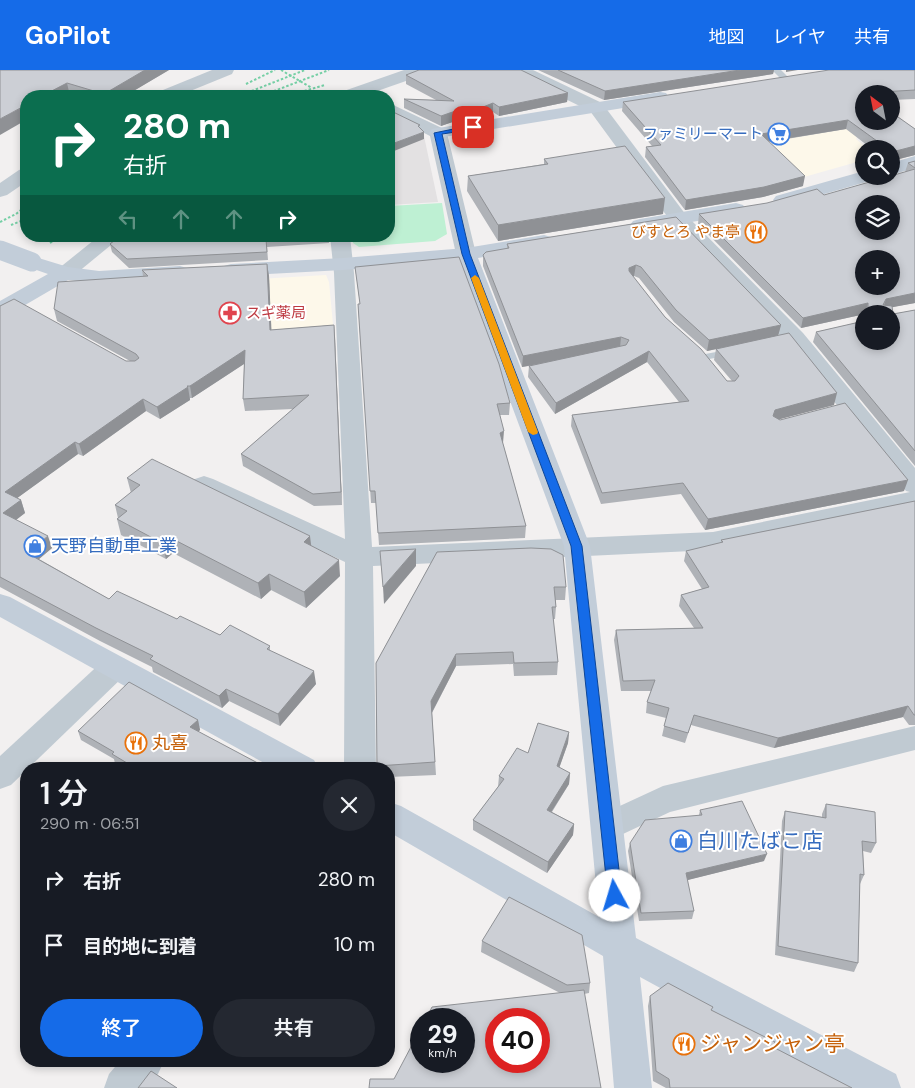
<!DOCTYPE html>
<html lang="ja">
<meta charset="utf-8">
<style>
body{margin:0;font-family:"DM Sans","Noto Sans JP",sans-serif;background:#242831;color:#f1f3f6;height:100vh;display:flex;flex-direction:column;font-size:19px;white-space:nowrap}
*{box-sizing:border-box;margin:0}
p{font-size:16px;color:#9ea1a6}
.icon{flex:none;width:28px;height:28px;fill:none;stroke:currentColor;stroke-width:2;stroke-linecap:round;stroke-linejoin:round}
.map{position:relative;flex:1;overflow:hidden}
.drawer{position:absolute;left:20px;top:692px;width:375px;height:305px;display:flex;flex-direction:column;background:#171b24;border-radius:20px;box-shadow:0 2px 8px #0003}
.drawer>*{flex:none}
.banner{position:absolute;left:20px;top:20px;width:375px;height:152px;border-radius:20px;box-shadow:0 2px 8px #0003;background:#0b6e4f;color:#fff;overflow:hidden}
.needle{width:32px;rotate:328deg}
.controls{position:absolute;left:855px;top:15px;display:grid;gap:10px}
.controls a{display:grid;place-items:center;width:45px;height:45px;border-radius:50%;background:#171b24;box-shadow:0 2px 8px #0003;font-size:25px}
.speed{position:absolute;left:410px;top:938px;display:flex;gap:10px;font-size:25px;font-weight:700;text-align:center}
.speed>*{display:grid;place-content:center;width:65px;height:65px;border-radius:50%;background:#171b24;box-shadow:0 2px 8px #0003;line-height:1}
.speed small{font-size:12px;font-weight:400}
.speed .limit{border:8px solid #d22;background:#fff;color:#111}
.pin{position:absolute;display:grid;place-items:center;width:42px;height:42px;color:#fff;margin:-21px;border-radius:10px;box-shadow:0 2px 8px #0006}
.me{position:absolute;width:55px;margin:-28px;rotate:354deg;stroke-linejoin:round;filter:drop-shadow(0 0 4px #0008)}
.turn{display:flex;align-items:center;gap:18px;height:105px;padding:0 20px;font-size:22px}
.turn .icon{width:65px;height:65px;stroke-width:2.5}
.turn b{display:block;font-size:35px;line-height:42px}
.lanes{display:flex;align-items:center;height:48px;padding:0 20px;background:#0003;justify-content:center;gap:25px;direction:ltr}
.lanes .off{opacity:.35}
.round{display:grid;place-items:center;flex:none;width:52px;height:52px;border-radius:26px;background:#242831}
.summary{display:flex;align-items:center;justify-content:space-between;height:85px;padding:0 20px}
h1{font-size:30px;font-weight:600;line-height:38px}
.button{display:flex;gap:10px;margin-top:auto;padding:10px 20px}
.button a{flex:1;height:58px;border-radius:30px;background:#156be8;color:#fff;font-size:20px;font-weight:600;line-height:58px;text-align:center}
.button a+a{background:#242831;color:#f1f3f6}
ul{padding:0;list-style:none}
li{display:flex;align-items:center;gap:15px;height:65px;padding:0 20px}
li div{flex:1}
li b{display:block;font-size:19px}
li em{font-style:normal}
header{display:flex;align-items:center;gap:30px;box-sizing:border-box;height:70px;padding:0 25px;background:#156be8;color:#fff}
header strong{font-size:24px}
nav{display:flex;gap:28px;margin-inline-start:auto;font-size:18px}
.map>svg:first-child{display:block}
</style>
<header>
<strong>GoPilot</strong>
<nav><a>地図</a><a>レイヤ</a><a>共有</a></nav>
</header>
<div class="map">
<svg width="915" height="1018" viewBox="0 0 915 1018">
<rect width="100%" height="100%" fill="#f2f0f0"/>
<!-- commercial -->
<g fill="#fdf8ea">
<polygon points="833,46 858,65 856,69 868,79 864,79 864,90 797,109 748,60"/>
<polygon points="326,205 329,212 334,265 190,276 190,213"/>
</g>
<!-- education -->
<polygon fill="#e3e1e2" points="424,66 438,132 389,135 389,68"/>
<!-- green -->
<polygon fill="#bef0d3" points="442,133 447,164 435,171 359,177 353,173 352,166 389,166 389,136"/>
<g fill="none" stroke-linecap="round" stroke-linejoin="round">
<!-- path -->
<g stroke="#75cfa5" stroke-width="2" stroke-dasharray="2.5 2" stroke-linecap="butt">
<polyline points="281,0 312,18"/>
<polyline points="246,14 275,0"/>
<polyline points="239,26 305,0"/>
<polyline points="261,26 329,0"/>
<polyline points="287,26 325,15"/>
<polyline points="0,152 16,144 26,136"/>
<polyline points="11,155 26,149"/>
<polyline points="50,173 61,166"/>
</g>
<!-- lane -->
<g fill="#c0cad2" fill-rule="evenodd">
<polygon points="772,0 781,0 790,9 783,11"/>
<polygon points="732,279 736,280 738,282 736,284 704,290 698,287 700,285"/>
</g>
<!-- street -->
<g fill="#c0cad2" fill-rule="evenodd">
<polygon points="212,0 234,0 232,4 178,26 155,26 158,22"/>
<polygon points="404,0 428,0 426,4 363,26 338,26 341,22"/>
<polygon points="512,0 533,0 602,33 686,145 803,263 915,398 915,439 713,480 373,496 376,699 344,699 345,492 195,421 191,415 195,409 204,406 213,409 345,469 334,203 330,166 350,166 354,203 372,477 713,462 910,422 906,421 787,273 672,153 590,41 514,4"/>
<polygon points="389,33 444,59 447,63 476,184 473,188 466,190 459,188 456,184 430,66 389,45"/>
<polygon points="26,98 26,112 7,125 0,127 0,113 19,100"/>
<polygon points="99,166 122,166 72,207 65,209 58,207 55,203 58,199"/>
<polygon points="115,586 125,589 130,597 125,605 11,715 0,719 0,686 105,589"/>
<polygon points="915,656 915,680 670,742 608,771 596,767 592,757 596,747 663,716"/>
<polygon points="120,991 164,991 158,1004 147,1018 104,1018 109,1004"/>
</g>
<!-- secondary -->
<g fill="#c2cdd9" fill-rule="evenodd">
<polygon points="660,22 666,23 669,27 666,31 438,68 432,67 429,63 432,59 438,58"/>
<polygon points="915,86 915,98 891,105 891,93"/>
<polygon points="864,101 864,106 875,106 873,110 783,136 776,134 773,130 776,126"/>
<polygon points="736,133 743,135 746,139 743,143 640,161 633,159 630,155 633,151 640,149"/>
<polygon points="544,165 551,167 554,171 551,175 478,188 590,476 636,868 896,1004 901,1018 844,1018 640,907 652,1018 614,1018 603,886 389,762 389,732 401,736 599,847 564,476 458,191 343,200 231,206 224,204 221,200 224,196 231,194 343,188 466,178"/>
<polygon points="32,186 68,197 99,201 180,196 187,198 190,202 187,206 180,208 99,213 68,210 8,245 0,247 0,231 48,204 25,196 22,192 25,188"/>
<polygon points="0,524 10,527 314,690 319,699 275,699 0,547"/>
</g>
<!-- secondary-bridge -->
<polyline stroke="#c2cdd9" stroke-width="19" points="0,180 32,192"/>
</g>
<!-- wall -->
<g fill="#afb2b7" fill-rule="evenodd">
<polygon points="0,0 169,0 125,26 26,26"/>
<polygon points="538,0 774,0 773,4 604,30"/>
<polygon points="915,0 915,29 891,30 891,24 864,24 915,59 915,85 891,91 891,79 872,79 846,59 769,72 803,116 763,127 685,140 645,87 646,77 652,76 622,41 623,32"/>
<polygon points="406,5 568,23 567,32 499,46 493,42 473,50 467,47 441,56 404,38 404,29 436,30 406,14"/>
<polygon points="544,89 663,144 498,171 467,121 468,106 544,94"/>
<polygon points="915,91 915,233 892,237 893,244 915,240 915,396 813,272 816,262 864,251 891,244 865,244 801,258 698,154 699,144 824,125 905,102 908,93"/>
<path d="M676 147 781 255 778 266 834 335 779 349 904 421 705 460 681 424 601 434 571 356 572 345 679 332 647 292 555 344 528 307 529 296 535 295 522 297 483 196V185L507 179V174ZM634 206 639 208 674 252 707 281 716 279 714 290 732 311H727L665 247 633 207Z"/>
<polygon points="120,166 328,166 329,173 267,177 268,190 129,198 112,182 110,174"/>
<polygon points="267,194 269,206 271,260 334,255 342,435 314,436 243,396 241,384 293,339 245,341 243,329 244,294 192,328 190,328 190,330 160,349 146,341 83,386 78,384 17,428 21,430 25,443 16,450 52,478 39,489 109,529 177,549 220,565 270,576 270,581 316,614 280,656 229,631 222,638 153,602 152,597 100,571 0,517 0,236 126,291 130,291 57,251 54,239 143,206 142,200"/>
<polygon points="355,197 510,333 509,345 500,345 503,373 503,374 526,456 525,468 379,475 376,433 371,433 358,234 360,234"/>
<polygon points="127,408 311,476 340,506 306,538 271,520 261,529 173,483 166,489 121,465 117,449 118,448 115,435 131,423"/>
<polygon points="915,431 915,655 909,655 903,647 774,678 691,655 685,673 662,666 666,648 646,643 647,632 652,621 621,621 614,570 616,560 694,558 679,536 681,525 702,519 684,491 686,481 721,473 721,470"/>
<polygon points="437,482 566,517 565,530 556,530 556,537 555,549 553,549 558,592 557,605 514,606 513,594 456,596 432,643 436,705 389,707 389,699 377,699 376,593"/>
<polygon points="198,650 200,660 198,662 269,699 124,699 115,694 114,689 81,670 78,661"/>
<polygon points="569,662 568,673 559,698 570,703 569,714 552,742 574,754 573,765 547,803 473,760 473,750 498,717 499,706 528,683"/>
<polygon points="826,734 876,773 871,783 863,781 864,805 860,814 858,893 854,902 775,885 782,751 785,741 822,747 822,744"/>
<polygon points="700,740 764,791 687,810 694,841 692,849 639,851 628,781 630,773 699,745"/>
<polygon points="482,871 590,913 589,923 584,924 394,1009 560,923 481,882"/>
<polygon points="650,926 712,940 773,977 852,1018 666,1018 653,1011 648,936"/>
</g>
<!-- shaded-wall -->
<g fill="#8f9195">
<polygon points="145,0 169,0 125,26 105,26 104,24"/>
<polygon points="741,0 774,0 773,4 604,30 605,21"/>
<polygon points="786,0 798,0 786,2"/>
<polygon points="67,13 70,26 42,26"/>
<polygon points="568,23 567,32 499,46 499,37"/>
<polygon points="493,33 493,42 473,50 473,41"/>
<polygon points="26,35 26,50 0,65 0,49"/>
<polygon points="467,37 467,47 441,56 441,46"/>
<polygon points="848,50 846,59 759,73 761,64"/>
<polygon points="424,62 424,69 389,83 389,75"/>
<polygon points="915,76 915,85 891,91 892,82"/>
<polygon points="805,106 803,116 763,127 685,140 686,130"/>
<polygon points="665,128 663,144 498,171 498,155"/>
<polygon points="267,194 269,206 272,272 270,260"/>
<polygon points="636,195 634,206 628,209 629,198"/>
<polygon points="915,223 915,233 883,239 886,229"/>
<polygon points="868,233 865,244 801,258 803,248"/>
<polygon points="334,255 335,267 342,435 341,422"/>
<polygon points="781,255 778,266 707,281 709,270"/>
<polygon points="621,267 620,278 522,297 523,286"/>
<polygon points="245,280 247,292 192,328 190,316"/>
<polygon points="649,281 647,292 555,344 556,333"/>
<polygon points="188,317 190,330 160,349 157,337"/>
<polygon points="837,323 834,335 773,351 773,346 775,340"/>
<polygon points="143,329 146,341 83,386 79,374"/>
<polygon points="504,361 503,373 499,375 500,363"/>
<polygon points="75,372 78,384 9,434 5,422"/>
<polygon points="908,410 904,421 705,460 708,449"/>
<polygon points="21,430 25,443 8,456 3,443"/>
<polygon points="48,466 52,478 32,495 27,483"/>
<polygon points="310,466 312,482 304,472"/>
<polygon points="169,467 173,483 166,489 162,473"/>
<polygon points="416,479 416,496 384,534 383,517"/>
<polygon points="339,490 340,506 306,538 304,522"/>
<polygon points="269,504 271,520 261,529 258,513"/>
<polygon points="456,584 456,596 431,644 431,631"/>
<polygon points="314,601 316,614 280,656 278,644"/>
<polygon points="226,619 229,631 222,638 219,626"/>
<polygon points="908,636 903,647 774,678 778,668"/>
<polygon points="198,650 200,660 192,667 190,657"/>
<polygon points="569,662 568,673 556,707 557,696"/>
<polygon points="570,703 569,714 546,750 547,740"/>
<polygon points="574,754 573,765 547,803 548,792"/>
<polygon points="767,784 764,791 684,811 686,803"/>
</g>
<!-- building -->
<g fill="#cccfd5" stroke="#8f9195" fill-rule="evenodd">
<polygon points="0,0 145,0 104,24 67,13 42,26 26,26 26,35 0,49"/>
<polygon points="419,0 521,0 568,23 499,37 493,33 473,41 467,37 441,46 404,29 454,31 406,5"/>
<polygon points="558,0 740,0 605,21"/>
<polygon points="829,0 915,0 915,20 863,23 865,24 864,24 864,51 891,51 891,42 915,59 915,76 892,82 891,81 891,79 888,79 848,50 761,64 805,106 764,117 686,130 646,77 661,75 623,32"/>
<polygon points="389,40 420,55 418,56 424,62 389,75"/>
<polygon points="625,76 665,128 498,155 468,106 548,94 544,89"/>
<polygon points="915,91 915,98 908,93"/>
<path d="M915 99V223L886 229 883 235 892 236 893 244 915 240V381L816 262 864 251V271H891V244H868V233L803 248 699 144 767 133 817 119 824 125ZM864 134H891V161H864ZM864 189H891V216H864Z"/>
<polygon points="676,147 781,255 709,270 676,240 641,197 636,195 629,198 629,201 665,247 701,279 727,311 735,311 739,306 716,279 789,263 837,323 775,340 773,346 780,350 845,333 908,410 708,449 683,413 602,423 572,345 689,331 649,281 556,333 529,296 626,275 629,270 621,267 523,286 483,185 486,182 509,178 507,174"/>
<polygon points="120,166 312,166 266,169 267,182 127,189 110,174"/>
<polygon points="459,187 499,294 510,333 497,334 504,361 500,363 526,456 378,463 375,421 370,421 358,234 360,234 355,197"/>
<polygon points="267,194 270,260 334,255 341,422 313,424 241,384 309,325 243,329 245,280 190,316 187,316 188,317 157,337 143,329 79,374 75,372 5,422 21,430 3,443 48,466 27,483 109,529 117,521 177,549 180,546 220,565 230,555 270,576 267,579 314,601 278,644 226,619 219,626 150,589 153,586 96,558 0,507 0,236 14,229 126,291 135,291 139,288 136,284 54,239 58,212 148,206 142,200"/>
<polygon points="152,389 310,466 304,472 339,490 304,522 269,504 258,513 169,467 162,473 117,449 127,441 115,435 140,415 127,408"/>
<polygon points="915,431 915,645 914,645 908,636 778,668 694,645 688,663 664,656 669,638 647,632 655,610 623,611 616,560 703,558 681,525 709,517 686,481 723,472 721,470"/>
<polygon points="531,478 551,479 563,485 566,517 554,517 556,537 552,537 558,592 514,593 513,582 456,584 431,631 435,692 377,696 376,593 437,482"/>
<polygon points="416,479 383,517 380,481"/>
<polygon points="129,612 198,650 190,657 269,699 137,699 112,684 114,682 78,661"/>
<polygon points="538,653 569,662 557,696 570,703 547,740 574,754 548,792 473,750 504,709 499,706 517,678 528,683"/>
<polygon points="742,731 767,784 686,803 694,841 641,843 630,773 645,750 702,745 700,740"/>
<polygon points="826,734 875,742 876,773 862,771 864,805 860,804 858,893 778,876 785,741 826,748"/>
<polygon points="509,827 582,865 590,913 567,915 482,871"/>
<polygon points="668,913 713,937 711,940 775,972 773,977 852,1018 670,1018 669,1009 656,1001 650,926"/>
<path d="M584 920 601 1018H369L370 1009H394L421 958V991H464V949H426L432 937ZM496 949H539V991H496Z"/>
<polygon points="151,1001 177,1018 138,1018"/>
</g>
<!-- route -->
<polygon fill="#156be8" stroke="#0e4697" points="473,55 476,56 476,59 442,64 470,184 582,476 622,826 620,831 615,833 610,831 608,826 571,476 462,184 434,63"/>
<!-- slow -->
<polygon fill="#f59e0b" points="475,205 479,208 538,362 537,364 533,365 528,362 471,208"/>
<!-- icons -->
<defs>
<g id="supermarket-ring" transform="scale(1.125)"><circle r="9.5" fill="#fff" stroke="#3f7fe0" stroke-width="1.5"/><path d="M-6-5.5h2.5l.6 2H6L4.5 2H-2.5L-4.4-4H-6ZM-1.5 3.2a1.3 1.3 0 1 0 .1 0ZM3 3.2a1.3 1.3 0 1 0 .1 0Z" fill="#3f7fe0"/></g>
<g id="restaurant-ring" transform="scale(1.125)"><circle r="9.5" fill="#fff" stroke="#e8710a" stroke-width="1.5"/><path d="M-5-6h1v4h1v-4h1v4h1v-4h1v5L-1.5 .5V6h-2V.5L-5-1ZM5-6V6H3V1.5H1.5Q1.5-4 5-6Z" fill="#e8710a"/></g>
<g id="pharmacy-ring" transform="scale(1.125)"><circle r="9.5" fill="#fff" stroke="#e0444e" stroke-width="1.5"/><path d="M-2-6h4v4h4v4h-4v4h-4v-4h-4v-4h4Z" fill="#e0444e"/></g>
<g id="shop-ring" transform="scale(1.125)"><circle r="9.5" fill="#fff" stroke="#3f7fe0" stroke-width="1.5"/><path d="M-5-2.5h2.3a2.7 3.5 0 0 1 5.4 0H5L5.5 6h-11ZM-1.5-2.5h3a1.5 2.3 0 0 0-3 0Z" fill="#3f7fe0"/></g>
</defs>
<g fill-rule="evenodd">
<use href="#supermarket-ring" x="779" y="64"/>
<use href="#restaurant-ring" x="756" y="162"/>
<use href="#pharmacy-ring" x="230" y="243"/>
<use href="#shop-ring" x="35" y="476"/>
<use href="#restaurant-ring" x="136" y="673"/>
<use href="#shop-ring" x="681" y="771"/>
<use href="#restaurant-ring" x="684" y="974"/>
</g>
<g text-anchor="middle" stroke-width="4" stroke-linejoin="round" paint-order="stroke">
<!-- far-shop labels -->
<g font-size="15" fill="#366cbe" stroke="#fff" text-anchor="end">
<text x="763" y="69">ファミリーマート</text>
</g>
<!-- far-food labels -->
<g font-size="15" fill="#c56008" stroke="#fff" text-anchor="end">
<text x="740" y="167">びすとろ やま亭</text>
</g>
<!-- far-health labels -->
<g font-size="15" fill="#be3a42" stroke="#fff" text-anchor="start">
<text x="246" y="248">スギ薬局</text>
</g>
<!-- shop labels -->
<g font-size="18" fill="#366cbe" stroke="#fff" text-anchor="start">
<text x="51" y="482">天野自動車工業</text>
</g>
<!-- food labels -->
<g font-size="18" fill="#c56008" stroke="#fff" text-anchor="start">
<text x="152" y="679">丸喜</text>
</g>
<!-- near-shop labels -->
<g font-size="21" fill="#366cbe" stroke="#fff" text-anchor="start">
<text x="697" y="778">白川たばこ店</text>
</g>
<!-- near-food labels -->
<g font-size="21" fill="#c56008" stroke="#fff" text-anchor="start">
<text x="700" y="981">ジャンジャン亭</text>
</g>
</g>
</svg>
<div class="controls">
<a><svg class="needle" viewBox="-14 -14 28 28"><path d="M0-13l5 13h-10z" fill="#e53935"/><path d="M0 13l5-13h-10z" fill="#9ea1a6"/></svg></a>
<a><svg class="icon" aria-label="search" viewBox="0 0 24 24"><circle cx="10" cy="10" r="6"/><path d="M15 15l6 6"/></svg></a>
<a><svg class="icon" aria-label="layers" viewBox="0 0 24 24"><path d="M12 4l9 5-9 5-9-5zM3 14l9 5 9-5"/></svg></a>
<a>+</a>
<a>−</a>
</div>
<div class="speed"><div>29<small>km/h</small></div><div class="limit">40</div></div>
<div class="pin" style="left:473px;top:57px;background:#d93025"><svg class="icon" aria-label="arrive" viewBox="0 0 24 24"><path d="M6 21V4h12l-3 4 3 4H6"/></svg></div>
<svg class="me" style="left:615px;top:826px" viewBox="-20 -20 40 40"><circle r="19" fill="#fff"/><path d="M0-13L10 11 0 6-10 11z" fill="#156be8"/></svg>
<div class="banner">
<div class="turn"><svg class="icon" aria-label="right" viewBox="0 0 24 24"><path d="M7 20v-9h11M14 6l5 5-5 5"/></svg><div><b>280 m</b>右折</div></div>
<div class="lanes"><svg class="icon off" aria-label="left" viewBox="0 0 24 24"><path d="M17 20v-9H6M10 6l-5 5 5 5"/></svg><svg class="icon off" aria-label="ahead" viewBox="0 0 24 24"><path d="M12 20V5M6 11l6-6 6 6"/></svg><svg class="icon off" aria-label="ahead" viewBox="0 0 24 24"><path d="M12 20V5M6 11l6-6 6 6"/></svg><svg class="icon" aria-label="right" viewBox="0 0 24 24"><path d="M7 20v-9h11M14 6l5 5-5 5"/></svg></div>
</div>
<section class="drawer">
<div class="summary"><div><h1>1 分</h1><p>290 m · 06:51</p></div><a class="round"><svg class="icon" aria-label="close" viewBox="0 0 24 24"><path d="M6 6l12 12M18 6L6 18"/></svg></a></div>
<ul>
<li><svg class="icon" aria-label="right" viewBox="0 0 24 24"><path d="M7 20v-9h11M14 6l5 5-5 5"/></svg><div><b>右折</b></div><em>280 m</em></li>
<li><svg class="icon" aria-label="arrive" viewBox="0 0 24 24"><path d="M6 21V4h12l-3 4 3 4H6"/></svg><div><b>目的地に到着</b></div><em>10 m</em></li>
</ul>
<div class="button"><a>終了</a><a>共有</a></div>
</section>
</div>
